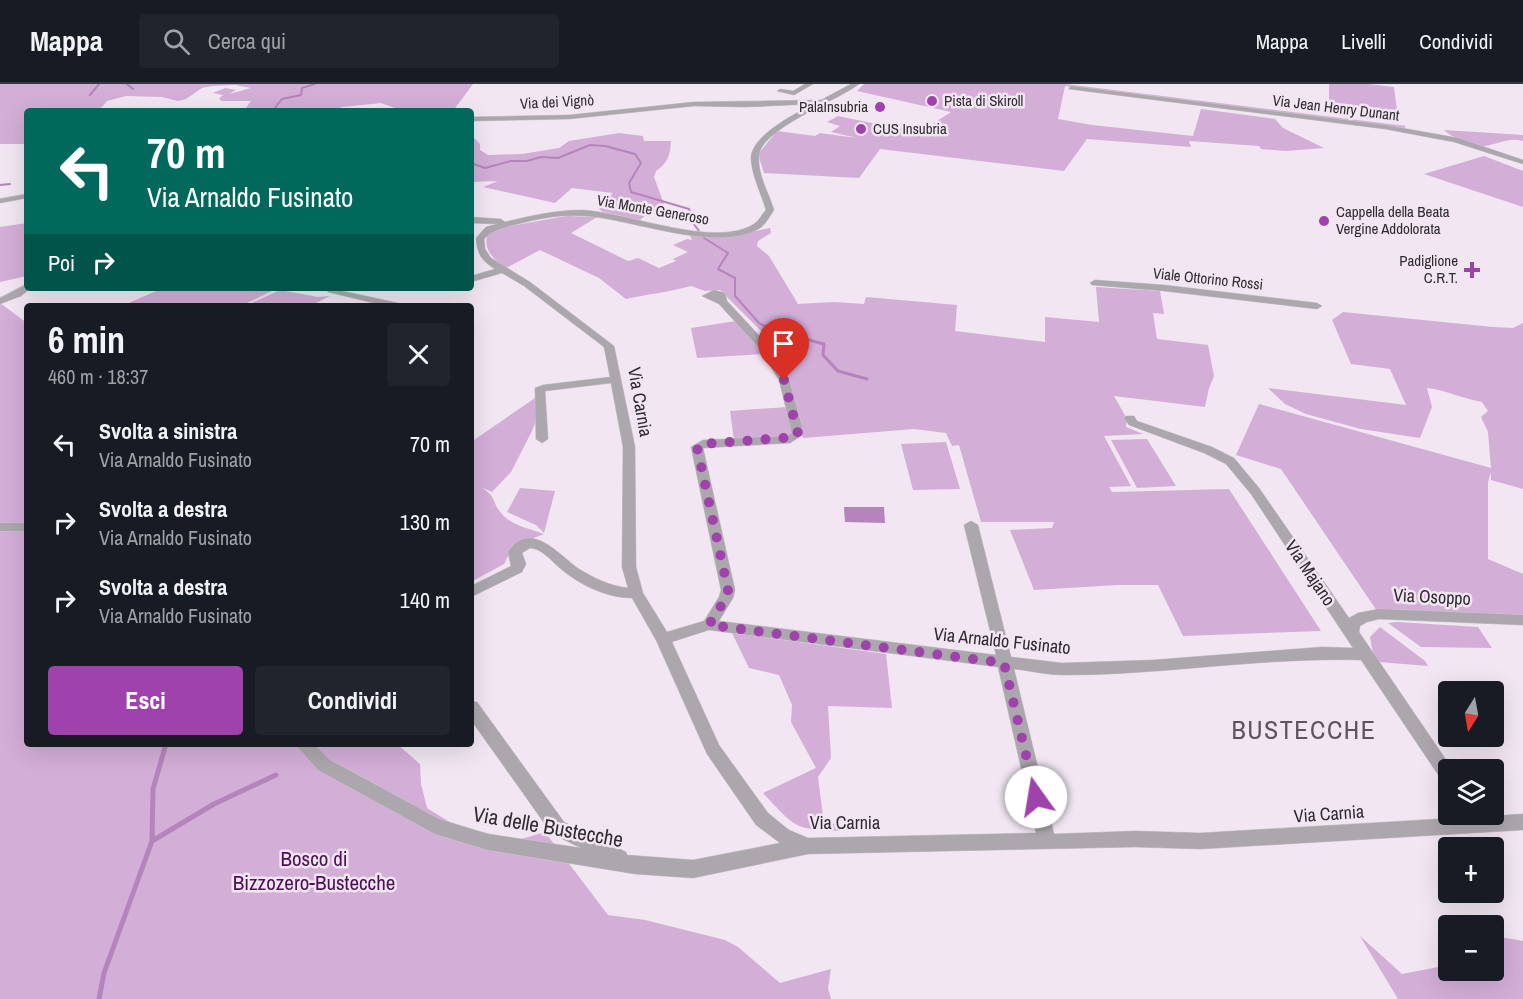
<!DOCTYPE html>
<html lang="it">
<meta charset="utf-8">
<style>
body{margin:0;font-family:"Archivo Narrow",sans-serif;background:#20242c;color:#f1f3f6;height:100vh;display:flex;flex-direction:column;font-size:22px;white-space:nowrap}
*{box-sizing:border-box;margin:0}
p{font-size:20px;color:#9ea1a6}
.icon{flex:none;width:33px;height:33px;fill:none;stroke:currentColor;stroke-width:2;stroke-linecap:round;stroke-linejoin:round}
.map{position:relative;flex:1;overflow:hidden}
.details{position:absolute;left:24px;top:219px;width:450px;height:444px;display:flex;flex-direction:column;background:#171b24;border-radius:6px;box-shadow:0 6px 24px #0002}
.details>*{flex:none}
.top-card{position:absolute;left:24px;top:24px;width:450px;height:183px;border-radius:6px;box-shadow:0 6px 24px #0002;background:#00695c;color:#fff;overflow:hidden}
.needle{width:39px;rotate:191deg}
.tools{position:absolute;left:1438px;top:597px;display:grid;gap:12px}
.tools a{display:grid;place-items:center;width:66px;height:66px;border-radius:6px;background:#171b24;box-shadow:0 6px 24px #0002;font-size:30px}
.pin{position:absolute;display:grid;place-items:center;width:51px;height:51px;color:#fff;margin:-62px -26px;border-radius:50% 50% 50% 0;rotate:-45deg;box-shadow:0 0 6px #0007}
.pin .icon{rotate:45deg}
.me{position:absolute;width:66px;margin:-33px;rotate:347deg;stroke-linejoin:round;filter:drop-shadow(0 0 4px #0008)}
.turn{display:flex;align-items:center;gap:21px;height:126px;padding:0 24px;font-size:27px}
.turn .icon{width:78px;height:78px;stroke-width:2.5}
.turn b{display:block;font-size:42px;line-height:51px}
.then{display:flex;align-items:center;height:57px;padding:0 24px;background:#0003;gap:12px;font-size:22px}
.round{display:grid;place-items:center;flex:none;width:63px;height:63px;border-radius:6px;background:#20242c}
.summary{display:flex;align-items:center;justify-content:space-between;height:102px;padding:0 24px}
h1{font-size:36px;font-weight:800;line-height:45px}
.action{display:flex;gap:12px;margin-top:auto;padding:12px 24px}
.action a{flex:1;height:69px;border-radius:6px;background:#9f42ab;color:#fff;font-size:24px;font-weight:800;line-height:69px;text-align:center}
.action a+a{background:#20242c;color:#f1f3f6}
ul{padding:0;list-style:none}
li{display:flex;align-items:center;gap:18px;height:78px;padding:0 24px}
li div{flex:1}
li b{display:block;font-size:22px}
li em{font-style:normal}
header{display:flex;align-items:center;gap:36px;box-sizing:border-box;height:84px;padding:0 30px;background:#171b24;border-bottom:2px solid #363941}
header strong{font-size:28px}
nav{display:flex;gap:33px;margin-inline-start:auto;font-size:21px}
.search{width:420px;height:54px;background:#20242c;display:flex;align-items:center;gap:15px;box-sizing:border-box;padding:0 21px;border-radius:6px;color:#9ea1a6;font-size:22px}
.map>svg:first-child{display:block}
</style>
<header>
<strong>Mappa</strong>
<div class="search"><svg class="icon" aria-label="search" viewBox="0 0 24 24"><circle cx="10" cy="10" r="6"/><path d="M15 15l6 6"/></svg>Cerca qui</div>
<nav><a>Mappa</a><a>Livelli</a><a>Condividi</a></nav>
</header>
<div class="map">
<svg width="1523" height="915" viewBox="0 0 1523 915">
<rect width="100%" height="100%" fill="#f1e6f2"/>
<!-- green -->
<g fill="#d3aed7">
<polygon points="0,0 473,0 453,27 403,27 381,19 342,23 331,27 255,27 245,25 251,17 222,17 219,15 223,11 213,9 225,4 236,6 229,10 251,4 235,1 212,2 202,4 186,15 178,17 162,13 126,12 107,17 102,23 91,27 27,27 27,60 0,60"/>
<polygon points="864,0 1065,0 1406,42 1403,45 1065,2 1058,35 1092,41 1193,52 1201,25 1275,35 1283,44 1324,64 1286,67 1261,65 1259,62 1189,57 1191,63 1087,55 1064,87 880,65 859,94 764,89 758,70 777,47 815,52 820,49 857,54 831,48 840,42 827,38 838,32 891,43 922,47 951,28 857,7"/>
<polygon points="1329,0 1368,0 1394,3 1397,26 1390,26 1389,30 1329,22"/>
<path d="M1444 46 1523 51V57C1509 53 1499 60 1485 62 1474 63 1452 54 1444 46Z"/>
<path d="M619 49 643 52 644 57H671C670 71 668 79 656 87L654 93 664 120 655 123 640 136 603 128 599 125 613 109 572 104 555 119 483 103 498 97 471 98V51L480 60V66L488 71 522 70 559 64 569 57Z"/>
<polygon points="1484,72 1523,87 1523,123 1424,90"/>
<path d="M566 132 597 133 571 149 628 177 638 174 659 184 676 177 673 175 688 168 673 161 687 155 692 156 690 152H730L770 144 771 149 758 157 757 162 769 172 798 220 834 218 864 220 866 213 957 221 955 247 1045 258V233L1099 238 1096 203 1160 207 1164 230 1153 229 1157 255 1208 261 1214 292 1209 304 1205 323 1114 312 1127 335 1126 343 1143 350 1104 352 1131 402 1109 403 1112 408 1229 405 1321 547 1183 552 1158 501H1117L1034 506 1010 446 1052 444 1054 438H981L959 361 952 362 946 349 914 345 803 354 788 293 763 256V249L720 206 705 207 691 202C670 208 648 210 626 215L599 194 540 166 506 184C494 176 482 165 488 150L500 144Z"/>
<polygon points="27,139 27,192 0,198 0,143"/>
<polygon points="163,204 274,204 276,205 241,222 122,222"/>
<polygon points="280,206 318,213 330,212 310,222 245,222"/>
<polygon points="0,219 27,239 27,660 397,660 420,680 421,700 427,724 456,742 518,756 545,748 608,831 645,836 725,856 738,863 780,899 831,885 828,904 831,915 0,915"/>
<path d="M1343 228 1493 243 1513 244 1523 239V405L1491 396V388L1488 398V475L1523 490V536L1379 530 1281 385 1236 371 1259 320 1491 384 1488 348 1481 333 1488 327 1482 318C1463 315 1446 306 1427 304L1432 323 1420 354 1361 345 1306 330 1285 320 1268 304 1406 321 1390 285 1351 280 1332 236Z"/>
<polygon points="736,237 763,270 697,274 691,244"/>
<path d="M535 314 537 334 532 347 511 388 492 408 481 403C498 414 491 417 501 429 510 441 530 445 544 450L513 462 504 480 471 498V358Z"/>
<polygon points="787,323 793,346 792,350 787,353 734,356 730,327"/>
<polygon points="1147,355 1176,402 1137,404 1111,356"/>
<polygon points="946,358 960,405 913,406 901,360"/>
<polygon points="520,404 555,407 544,449 536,441 507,428"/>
<polygon points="1397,538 1478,543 1492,564 1421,563 1388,539"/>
<polygon points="1380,543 1425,577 1428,582 1379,578 1373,569 1370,553"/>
<path d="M732 549 886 570 892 624 828 622 831 674 818 693 823 732 844 747C794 746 796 744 763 709L816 684 791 638 792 621 779 591 749 584Z"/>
<polygon points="1360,852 1402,890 1449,881 1449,886 1494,886 1494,852 1523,857 1523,915 1398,915"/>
</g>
<!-- water -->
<polygon fill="#b684bc" points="844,423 884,423 885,439 845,438"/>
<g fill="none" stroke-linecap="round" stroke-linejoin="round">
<!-- stream-far2 -->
<g stroke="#b684bc" stroke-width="2">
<polyline points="127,0 133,5"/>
<polyline points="90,11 99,0"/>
<polyline points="278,27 274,25 282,15 301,11 302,4 315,0"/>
<polyline points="471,79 485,84 511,77 527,77 541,73 558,74 590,61 605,62 635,70 641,79 629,99 631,108 689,125 693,139 699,147"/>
<polyline points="0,101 10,100"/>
<polyline points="704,154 728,169 718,185 735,194 735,212 759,239 772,246"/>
</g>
<!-- stream-far1 -->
<polyline stroke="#b684bc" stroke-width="3" points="768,245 824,260 823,271 838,287 867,295"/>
<!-- stream -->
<g stroke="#b684bc" stroke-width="5">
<polyline points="152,757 214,720 276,691"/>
<polyline points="99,915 104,889 152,757 153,705 166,660"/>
</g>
<!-- street casing -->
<g stroke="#cec4cf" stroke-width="1">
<g id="street">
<polygon points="805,0 813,0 794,11 777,7 780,5 793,7"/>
<path d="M851 0H859C839 16 760 45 759 72 757 90 769 109 774 126 770 132 766 140 760 144 717 170 633 135 585 132 564 130 542 134 522 139 508 143 495 144 484 155L485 165 491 174 530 198 614 262 635 363 636 483 643 509 667 548 704 537 719 513 721 506 691 363 703 356 787 352 792 349 779 296 759 264 719 220 702 212 714 206 725 209 727 217 767 260 789 296 804 350 790 359 703 364 735 506 733 514 719 537 996 571 964 441 971 437 978 441 1011 573 1062 579 1153 576 1322 563 1353 564 1251 410 1226 380 1204 369 1129 341 1124 334 1126 332H1134L1137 337 1212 363 1234 374 1259 404 1349 534 1358 529 1379 525 1523 531V541L1379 535 1367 538 1360 542 1359 548 1453 686H1449V700L1443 698 1361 576C1262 573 1164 591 1064 591 1048 591 1031 587 1014 585L1054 750 1135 747 1200 749 1523 730V746L1200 765 1135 763 808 770 693 794 635 790 488 766 435 750 318 686 295 660H314L330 676 439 735 488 750 581 764 552 750 471 636V617L477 618 564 738 626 768 627 771 693 776 780 759 756 741 707 670 656 556 632 514C607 514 580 501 561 485 551 477 543 465 530 464L522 469 526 480 522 488 471 513V502L511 482 508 468C530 434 560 472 579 485 594 494 610 502 628 504L622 483 623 363 611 299 545 307 548 355 542 359 536 355 535 304 543 301 610 293 604 263 524 202 502 189 471 198V192L495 185C482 177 477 170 476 154L486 143 497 140 471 139V133L501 135 505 138C530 132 556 126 582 126 627 128 715 165 754 140 759 137 762 130 766 126 761 109 752 92 751 75 750 52 795 30 813 20L745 23 694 22 569 35 471 37V33L569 31 694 18 821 16ZM709 546 998 583 1036 749 808 754 789 746 768 729 719 661 672 558Z"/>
<polygon points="1071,2 1385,41 1458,54 1523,76 1523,80 1454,58 1385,45 1069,5"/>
<polygon points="27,110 27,114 0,119 0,115"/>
<polygon points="1095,196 1164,201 1317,219 1322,222 1317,225 1164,207 1092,201 1090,199"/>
<polygon points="27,200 27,204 31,204 21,212 0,220 0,214"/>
<polygon points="328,204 398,219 403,222 386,222 328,208"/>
<rect x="0" y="439" width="27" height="8"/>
</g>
</g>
<!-- street -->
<use href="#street" fill="#aca7ad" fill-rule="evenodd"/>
</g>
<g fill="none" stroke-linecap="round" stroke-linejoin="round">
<!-- route -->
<polyline stroke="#9f42ab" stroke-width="10" stroke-dasharray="0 18" points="784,296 798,350 796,353 703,360 697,363 728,506 726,514 709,541 1004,579 1036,713"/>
</g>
<!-- markers -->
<g fill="#9f42ab" stroke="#f1e6f2" stroke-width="2">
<circle cx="932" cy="17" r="6"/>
<circle cx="880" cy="23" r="6"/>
<circle cx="861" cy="45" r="6"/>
<circle cx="1324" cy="137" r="6"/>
<path d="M1469 177h6v6h6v6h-6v6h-6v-6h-6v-6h6z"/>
</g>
<g text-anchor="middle" stroke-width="5" stroke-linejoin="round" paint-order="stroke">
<!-- far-poi labels -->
<g font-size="15" fill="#2f2b2f" stroke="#f1e6f2" text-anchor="start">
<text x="944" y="22">Pista di Skiroll</text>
<text x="868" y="28" text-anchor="end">PalaInsubria</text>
<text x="873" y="50">CUS Insubria</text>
<text x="1336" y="133">Cappella della Beata<tspan x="1336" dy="17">Vergine Addolorata</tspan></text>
<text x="1458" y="182" text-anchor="end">Padiglione<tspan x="1458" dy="17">C.R.T.</tspan></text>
</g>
<!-- far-street labels -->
<g font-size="15" fill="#2f2b2f" stroke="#f1e6f2">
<text transform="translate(557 18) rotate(-3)" y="5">Via dei Vignò</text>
<text transform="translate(1336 24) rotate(7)" y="5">Via Jean Henry Dunant</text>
<text transform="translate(653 126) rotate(10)" y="5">Via Monte Generoso</text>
<text transform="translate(1208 195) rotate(6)" y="5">Viale Ottorino Rossi</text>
</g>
<!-- street labels -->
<g font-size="18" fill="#2f2b2f" stroke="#f1e6f2">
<text transform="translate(640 318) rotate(80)" y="6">Via Carnia</text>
<text transform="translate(1310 489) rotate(56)" y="6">Via Majano</text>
<text transform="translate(1432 513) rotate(3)" y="6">Via Osoppo</text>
<text transform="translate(1002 557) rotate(6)" y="6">Via Arnaldo Fusinato</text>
<text transform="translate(1329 730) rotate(-4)" y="6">Via Carnia</text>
<text x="845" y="745">Via Carnia</text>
</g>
<!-- near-street labels -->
<g font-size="21" fill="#2f2b2f" stroke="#f1e6f2">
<text transform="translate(548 743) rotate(10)" y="7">Via delle Bustecche</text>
</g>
<!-- near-park labels -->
<g font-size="21" fill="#4e0f56" stroke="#f1e6f2">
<text x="314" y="782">Bosco di<tspan x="314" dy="24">Bizzozero-Bustecche</tspan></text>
</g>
<!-- near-quarter labels -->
<g font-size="26" letter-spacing="1.5" fill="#5d545e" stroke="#f1e6f2">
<text x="1304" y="655">BUSTECCHE</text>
</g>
</g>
</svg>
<div class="tools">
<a><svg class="needle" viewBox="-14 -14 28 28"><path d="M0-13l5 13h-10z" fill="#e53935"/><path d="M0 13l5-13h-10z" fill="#9ea1a6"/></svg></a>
<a><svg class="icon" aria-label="layers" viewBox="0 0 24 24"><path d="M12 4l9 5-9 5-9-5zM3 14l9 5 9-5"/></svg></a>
<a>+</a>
<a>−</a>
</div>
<div class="pin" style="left:784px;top:296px;background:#d93025"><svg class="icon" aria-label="arrive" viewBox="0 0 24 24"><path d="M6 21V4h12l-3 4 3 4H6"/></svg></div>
<svg class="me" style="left:1036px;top:713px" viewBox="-20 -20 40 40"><circle r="19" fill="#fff"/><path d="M0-13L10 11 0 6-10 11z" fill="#9f42ab"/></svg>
<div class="top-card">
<div class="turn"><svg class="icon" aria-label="left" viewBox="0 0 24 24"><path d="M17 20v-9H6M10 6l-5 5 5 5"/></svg><div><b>70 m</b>Via Arnaldo Fusinato</div></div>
<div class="then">Poi<svg class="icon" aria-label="right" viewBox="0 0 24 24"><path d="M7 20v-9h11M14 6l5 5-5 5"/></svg></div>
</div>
<section class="details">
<div class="summary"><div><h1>6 min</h1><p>460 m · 18:37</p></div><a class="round"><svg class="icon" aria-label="close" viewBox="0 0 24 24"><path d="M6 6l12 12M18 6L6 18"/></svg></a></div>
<ul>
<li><svg class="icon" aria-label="left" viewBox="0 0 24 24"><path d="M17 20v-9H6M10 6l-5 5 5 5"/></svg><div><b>Svolta a sinistra</b><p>Via Arnaldo Fusinato</p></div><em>70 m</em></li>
<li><svg class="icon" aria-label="right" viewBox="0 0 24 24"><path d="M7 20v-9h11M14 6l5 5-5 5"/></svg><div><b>Svolta a destra</b><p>Via Arnaldo Fusinato</p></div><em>130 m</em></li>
<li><svg class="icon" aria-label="right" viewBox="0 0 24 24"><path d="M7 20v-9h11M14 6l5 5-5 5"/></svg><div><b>Svolta a destra</b><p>Via Arnaldo Fusinato</p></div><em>140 m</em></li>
</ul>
<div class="action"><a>Esci</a><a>Condividi</a></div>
</section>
</div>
